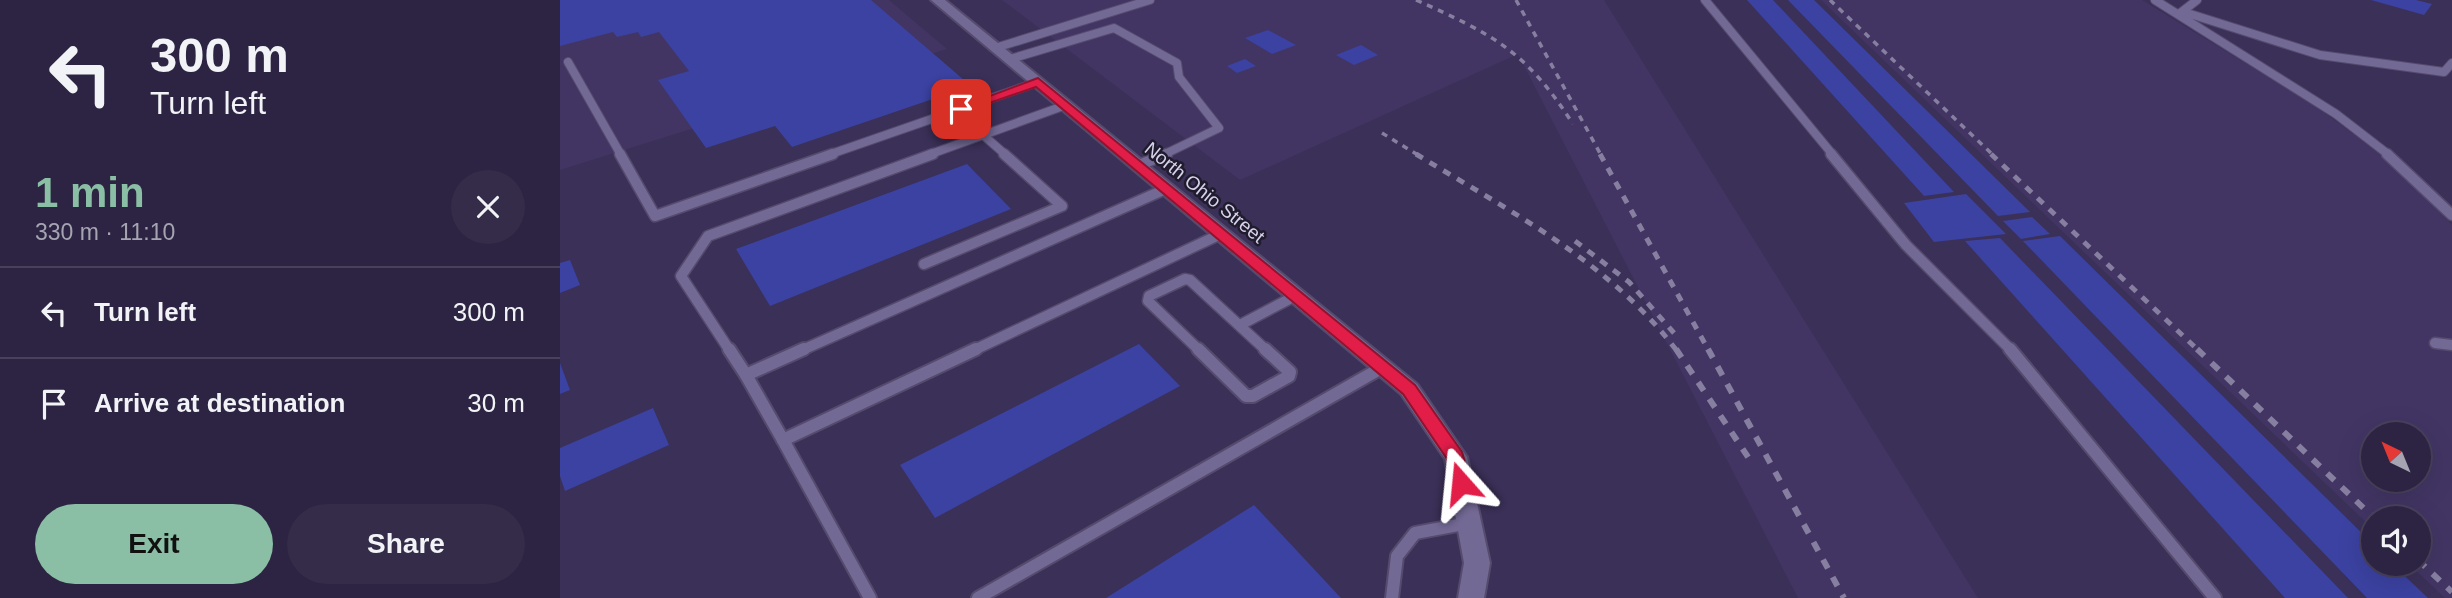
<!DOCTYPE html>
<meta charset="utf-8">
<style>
body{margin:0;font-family:Helvetica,sans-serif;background:#342c49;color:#f1f3f6;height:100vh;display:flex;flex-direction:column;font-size:26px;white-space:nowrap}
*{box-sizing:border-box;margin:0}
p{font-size:23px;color:#a6a4b2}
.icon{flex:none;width:38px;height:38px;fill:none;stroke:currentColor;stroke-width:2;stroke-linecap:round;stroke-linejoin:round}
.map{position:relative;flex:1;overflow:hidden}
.details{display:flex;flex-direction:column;background:#2c2442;width:560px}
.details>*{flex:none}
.banner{background:#2c2442;color:#f1f3f6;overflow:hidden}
.needle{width:46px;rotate:317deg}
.controls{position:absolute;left:1801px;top:422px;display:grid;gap:14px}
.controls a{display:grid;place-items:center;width:70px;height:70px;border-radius:50%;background:#2c2442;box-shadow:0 7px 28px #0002,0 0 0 2px #48415b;font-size:35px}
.pin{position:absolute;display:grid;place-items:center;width:60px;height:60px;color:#fff;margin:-30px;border-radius:14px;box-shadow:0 4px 10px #0006}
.me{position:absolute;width:77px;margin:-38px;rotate:342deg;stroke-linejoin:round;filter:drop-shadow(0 0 5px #0008)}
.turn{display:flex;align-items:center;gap:24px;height:147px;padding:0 35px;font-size:32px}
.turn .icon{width:91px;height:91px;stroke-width:2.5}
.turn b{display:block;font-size:49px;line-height:60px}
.round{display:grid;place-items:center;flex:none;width:74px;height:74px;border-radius:37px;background:#342c49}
.headline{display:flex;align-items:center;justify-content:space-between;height:119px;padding:0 35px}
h1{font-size:42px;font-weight:700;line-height:52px;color:#8abfa5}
.action{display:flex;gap:14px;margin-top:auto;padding:14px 35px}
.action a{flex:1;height:80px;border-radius:42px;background:#8abfa5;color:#111;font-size:28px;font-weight:700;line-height:80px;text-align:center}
.action a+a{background:#342c49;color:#f1f3f6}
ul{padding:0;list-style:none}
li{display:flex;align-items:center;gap:21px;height:91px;padding:0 35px;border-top:2px solid #48415b}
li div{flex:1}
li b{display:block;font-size:26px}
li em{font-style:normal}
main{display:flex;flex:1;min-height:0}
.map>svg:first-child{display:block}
</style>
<main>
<section class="details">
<div class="banner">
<div class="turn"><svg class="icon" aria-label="left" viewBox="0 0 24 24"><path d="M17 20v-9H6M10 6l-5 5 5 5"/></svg><div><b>300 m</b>Turn left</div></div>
</div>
<div class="headline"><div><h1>1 min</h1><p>330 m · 11:10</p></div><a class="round"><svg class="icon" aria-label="close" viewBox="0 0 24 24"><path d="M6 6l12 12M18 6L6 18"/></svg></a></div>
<ul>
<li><svg class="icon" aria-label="left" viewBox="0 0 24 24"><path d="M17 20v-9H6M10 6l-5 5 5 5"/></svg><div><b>Turn left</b></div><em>300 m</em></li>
<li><svg class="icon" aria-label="arrive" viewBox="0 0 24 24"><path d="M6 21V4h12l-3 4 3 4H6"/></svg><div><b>Arrive at destination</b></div><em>30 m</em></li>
</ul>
<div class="action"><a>Exit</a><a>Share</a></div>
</section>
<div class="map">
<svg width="1892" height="598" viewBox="0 0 1892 598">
<rect width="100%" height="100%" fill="#3b3058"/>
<!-- built -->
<g fill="#423564" fill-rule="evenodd">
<polygon points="0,0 329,0 387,49 0,170"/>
<polygon points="442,0 1044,0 1418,598 1238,598 958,54 680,180"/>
<path d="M1261 0H1582L1754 105 1829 160 1892 225V598H1885L1849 564H1858V518H1813V529ZM1813 434H1858V480H1813Z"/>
</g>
<!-- building -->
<g fill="#3b42a1">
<polygon points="0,0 311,0 411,86 232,147 215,126 146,148 98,80 129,71 99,32 81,37 78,32 57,37 53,32 0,46"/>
<polygon points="1187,0 1213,0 1394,192 1364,196"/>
<polygon points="1228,0 1254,0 1470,212 1438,216"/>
<polygon points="1811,0 1856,0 1872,4 1864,15"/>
<polygon points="708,30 736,45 712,54 685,38"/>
<polygon points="801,45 818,55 794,65 776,55"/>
<polygon points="685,59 696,66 677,73 667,66"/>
<polygon points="407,164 451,209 210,306 176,249"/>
<polygon points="1406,194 1446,234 1374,242 1344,203"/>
<polygon points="1472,217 1490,234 1461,239 1443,221"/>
<polygon points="1500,236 1813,544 1813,564 1832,564 1868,598 1807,598 1463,241"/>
<polygon points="1440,238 1788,598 1725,598 1405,241"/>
<polygon points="10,260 20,285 0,293 0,263"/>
<polygon points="579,344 620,386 375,518 340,465"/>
<polygon points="0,363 10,390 0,394"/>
<polygon points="93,408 109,445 5,491 0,476 0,448"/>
<polygon points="694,505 781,598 546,598"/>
</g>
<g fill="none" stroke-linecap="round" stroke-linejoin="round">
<!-- service-far2 casing -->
<g stroke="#554b6d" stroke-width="10">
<g id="service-far2">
<polyline points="1145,0 1273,155"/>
<polyline points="1595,0 1776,114 1829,155"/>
<polyline points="1627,13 1760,55 1884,72 1892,63"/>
<polyline points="1619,14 1637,0"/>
<polyline points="435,48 590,0"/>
<polyline points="450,59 554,28 617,63 619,77 659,128 603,155"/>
<polyline points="8,62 61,155"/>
<polyline points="423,135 446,155"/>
<polyline points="268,155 478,82"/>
<polyline points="368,155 506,105"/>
</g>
</g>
<!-- service-far1 casing -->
<g stroke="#554b6d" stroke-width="13">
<g id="service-far1">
<polyline points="60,154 95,216 273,154"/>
<polyline points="1271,154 1346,245 1452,351"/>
<polyline points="1827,154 1892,215"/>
<polyline points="579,165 607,154"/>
<polyline points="364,264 502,206 444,154"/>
<polyline points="680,325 737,295"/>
<polyline points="1875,343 1892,345"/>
<polyline points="170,351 121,276 148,236 373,154"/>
<polyline points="240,351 608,188"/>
<polyline points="412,351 663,233"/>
<polyline points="640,351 588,301 589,296 625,279 630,280 707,351"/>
</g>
</g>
<!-- service casing -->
<g stroke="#554b6d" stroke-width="16">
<g id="service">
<polyline points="169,349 186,375 244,349"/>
<polyline points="638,349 686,396 693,396 729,376 730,372 705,349"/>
<polyline points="1450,349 1655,598"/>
<polyline points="186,375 223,440"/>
<polyline points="310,598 223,440 416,349"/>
<polyline points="418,598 823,367"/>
<polyline points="832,598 837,556 855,533 909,523"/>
</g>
</g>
<!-- minor casing -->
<g stroke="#554b6d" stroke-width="4">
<polygon id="minor" points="371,0 385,0 857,384 907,457 930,563 924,598 898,598 904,563 885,459 841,394"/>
</g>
<!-- service-far2 -->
<use href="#service-far2" stroke="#736995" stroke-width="8"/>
<!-- service-far1 -->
<use href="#service-far1" stroke="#736995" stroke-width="10"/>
<!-- service -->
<use href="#service" stroke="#736995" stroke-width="12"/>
<!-- minor -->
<use href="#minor" fill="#736995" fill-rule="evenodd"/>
<!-- rail-far2 -->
<g stroke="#877fa0" stroke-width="3.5" stroke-dasharray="6 6" stroke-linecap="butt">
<path d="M856 0C934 35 966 51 1013 124"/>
<polyline points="956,0 1041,155"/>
<polyline points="1270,0 1433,155"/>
<polyline points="822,133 858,155"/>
</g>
<!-- rail-far1 -->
<g stroke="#877fa0" stroke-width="5" stroke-dasharray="8 8" stroke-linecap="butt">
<path d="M856 154C949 211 1050 262 1117 351"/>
<polyline points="1040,154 1149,351"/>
<polyline points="1431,154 1639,351"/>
<polyline points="1015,241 1069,282 1114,333"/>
</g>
<!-- rail -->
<g stroke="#877fa0" stroke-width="6" stroke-dasharray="10 10" stroke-linecap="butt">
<polyline points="1116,349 1192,463"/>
<polyline points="1148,349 1284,598"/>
<polyline points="1637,349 1814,518"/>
<polyline points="1858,560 1892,592"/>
</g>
</g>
<!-- route -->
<polygon fill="#e11d48" stroke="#92132f" stroke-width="2" points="478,78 855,385 902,452 911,483 908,488 901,490 894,488 887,459 843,394 476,87 406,111 401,112 395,109"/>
<g text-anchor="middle" stroke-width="5" stroke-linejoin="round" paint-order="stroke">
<!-- street labels -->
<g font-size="19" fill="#d7d2eb" stroke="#201c2e">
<text transform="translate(645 192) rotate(39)" y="7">North Ohio Street</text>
</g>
</g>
</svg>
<div class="controls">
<a><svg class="needle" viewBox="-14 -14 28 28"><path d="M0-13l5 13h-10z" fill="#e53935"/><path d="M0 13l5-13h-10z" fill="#a6a4b2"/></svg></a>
<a><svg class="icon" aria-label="sound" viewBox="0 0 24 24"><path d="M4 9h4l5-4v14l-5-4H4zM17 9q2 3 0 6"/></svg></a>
</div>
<div class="pin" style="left:401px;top:109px;background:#d93025"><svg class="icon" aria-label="arrive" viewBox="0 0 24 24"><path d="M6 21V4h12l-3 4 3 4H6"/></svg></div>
<svg class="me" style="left:901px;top:483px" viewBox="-20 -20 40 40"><path d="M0-17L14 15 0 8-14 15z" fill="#e11d48" stroke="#fff" stroke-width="4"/></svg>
</div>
</main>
